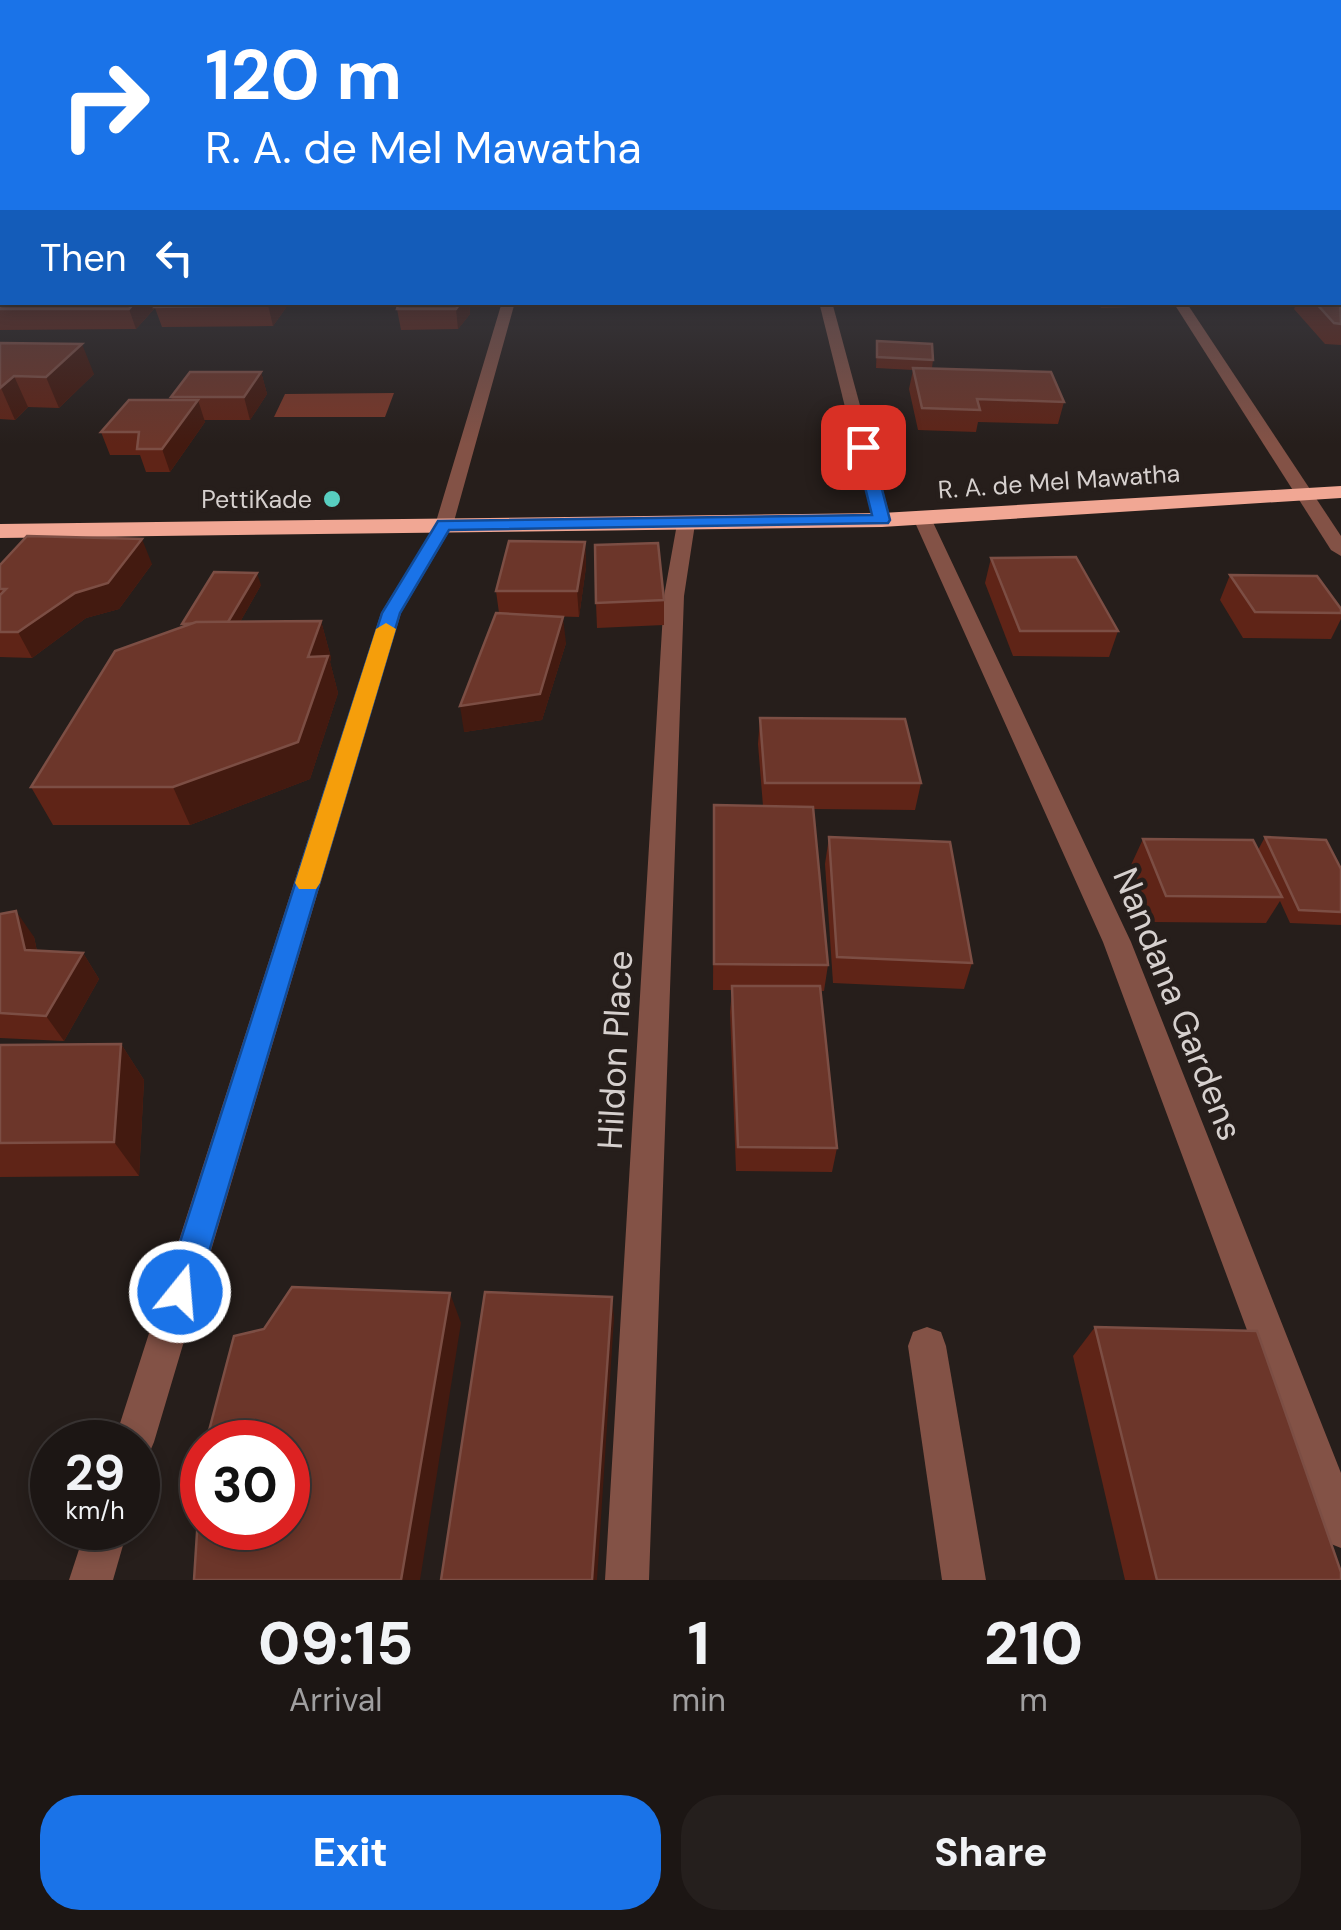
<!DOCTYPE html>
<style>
body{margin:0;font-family:"DM Sans",sans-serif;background:#251f1d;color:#f1f3f6;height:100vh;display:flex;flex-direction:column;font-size:38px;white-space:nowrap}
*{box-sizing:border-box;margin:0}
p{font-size:32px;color:#a09fa0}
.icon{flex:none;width:55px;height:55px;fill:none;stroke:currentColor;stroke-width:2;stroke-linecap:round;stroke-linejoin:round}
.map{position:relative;height:1580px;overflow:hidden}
.details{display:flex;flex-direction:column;background:#1c1614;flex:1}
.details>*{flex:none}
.top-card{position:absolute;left:0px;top:0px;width:1342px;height:305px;box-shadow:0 5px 15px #0003,0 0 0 2px #3a3534;background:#1a73e8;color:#fff;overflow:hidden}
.speed{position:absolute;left:30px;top:1420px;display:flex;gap:20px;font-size:50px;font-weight:700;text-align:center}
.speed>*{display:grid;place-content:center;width:130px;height:130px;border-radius:50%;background:#1c1614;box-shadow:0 5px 15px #0003,0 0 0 2px #3a3534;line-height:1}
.speed small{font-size:25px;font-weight:400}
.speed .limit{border:15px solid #d22;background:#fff;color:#111}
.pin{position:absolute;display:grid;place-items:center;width:85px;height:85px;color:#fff;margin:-42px;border-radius:20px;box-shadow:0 5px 15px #0006}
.me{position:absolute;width:110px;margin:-55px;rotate:17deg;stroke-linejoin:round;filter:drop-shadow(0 0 8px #0008)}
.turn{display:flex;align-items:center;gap:35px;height:210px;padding:0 40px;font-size:45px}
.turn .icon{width:130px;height:130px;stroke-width:2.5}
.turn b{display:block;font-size:70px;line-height:85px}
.then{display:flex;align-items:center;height:95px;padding:0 40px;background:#0003;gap:20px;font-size:38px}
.eta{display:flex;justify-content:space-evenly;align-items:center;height:170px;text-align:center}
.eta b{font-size:60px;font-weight:800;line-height:70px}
.primary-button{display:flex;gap:20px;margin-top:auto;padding:20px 40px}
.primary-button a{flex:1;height:115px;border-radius:40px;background:#1a73e8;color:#fff;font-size:40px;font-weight:800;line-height:115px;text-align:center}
.primary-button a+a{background:#251f1d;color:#f1f3f6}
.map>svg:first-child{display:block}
</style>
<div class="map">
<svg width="1341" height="1580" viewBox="0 0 1341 1580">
<rect width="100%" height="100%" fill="#261e1b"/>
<!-- water -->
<polygon fill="#793728" points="394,393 385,417 274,417 285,394"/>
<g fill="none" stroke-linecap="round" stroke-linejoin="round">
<!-- minor -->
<g fill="#835246" fill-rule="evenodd">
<polygon points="502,302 515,302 453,525 401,613 154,1442 148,1456 138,1461 138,1442 114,1442 381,613 435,525"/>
<polygon points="819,302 832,302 891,520 889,524 875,524 873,520"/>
<polygon points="1173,302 1186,302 1341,536 1341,556 1331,550"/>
<polygon points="922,512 931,518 1131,942 1341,1473 1341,1548 1326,1542 1320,1527 1103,942 913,518"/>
<polygon points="686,518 695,524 684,596 649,1580 605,1580 664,596 677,524"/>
<polygon points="927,1327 941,1332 946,1346 986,1580 942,1580 908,1346 913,1332"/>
<polygon points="86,1528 128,1528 113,1580 69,1580"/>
</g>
<!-- highway -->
<polygon fill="#f1a794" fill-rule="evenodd" points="1341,486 1341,498 882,527 0,538 0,524 882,513"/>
</g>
<!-- wall -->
<g fill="#5f2417">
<rect x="0" y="223" width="2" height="32"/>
<polygon points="1341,297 1341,345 1325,344 1294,309 1297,302 1315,302"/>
<polygon points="2,302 290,302 273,326 162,327 155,308 136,329 0,330 0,309"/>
<polygon points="469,302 470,314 458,329 401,330 397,309"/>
<polygon points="1097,302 1168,302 1167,306 1101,308"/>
<polygon points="877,341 933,360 932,368 1064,402 1058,424 978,422 976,432 918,430 909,389 913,370 876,368"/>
<polygon points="0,343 94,374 59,408 28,407 15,420 0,419"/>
<polygon points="261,372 267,394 250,420 204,420 205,422 170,472 146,472 140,455 110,455 101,432 172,400 171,397"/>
<polygon points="585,542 586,567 579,617 544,616 566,643 542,720 464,732 499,613 496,591"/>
<polygon points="991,558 1118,631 1109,657 1013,656 985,583"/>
<polygon points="152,564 119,609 86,618 32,658 0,657 0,565"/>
<polygon points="1230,575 1341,609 1341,619 1331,639 1243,638 1220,600"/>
<polygon points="261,585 240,622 321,621 331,658 330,662 338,693 310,779 190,825 53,825 31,787 183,627 182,624"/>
<polygon points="664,600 664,625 597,628 596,603"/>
<polygon points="760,718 921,783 915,810 813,809 828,965 824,991 820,991 837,1148 832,1172 736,1171 730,1012 732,990 713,990 714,805 763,806 758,744"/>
<polygon points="829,837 972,963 964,989 833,983 825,864"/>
<polygon points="1265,837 1341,869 1341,925 1290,923 1280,901 1266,923 1153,922 1131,865 1143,839 1258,850"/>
<polygon points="0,914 34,937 37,951 83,953 99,979 64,1041 0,1038"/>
<polygon points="121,1044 144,1080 139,1176 0,1177 0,1045"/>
<polygon points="1095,1327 1341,1580 1125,1580 1073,1356"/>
</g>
<!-- shaded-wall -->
<g fill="#431a10">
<polygon points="135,302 160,302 136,329 129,309"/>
<polygon points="270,302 290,302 273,326 268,305"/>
<polygon points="461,302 469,302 470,314 458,329 456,309"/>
<polygon points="82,344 94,374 59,408 46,377"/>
<polygon points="261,372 267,394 250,420 244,397"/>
<polygon points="14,376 28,407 15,420 1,388"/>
<polygon points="198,400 205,422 170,472 162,449"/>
<polygon points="142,539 152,564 119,609 86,618 32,658 18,632"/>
<polygon points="585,542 586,567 579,617 577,591"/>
<polygon points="257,573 261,585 231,638 227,625"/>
<polygon points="563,617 566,643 542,720 464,732 460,706"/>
<polygon points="321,621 331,658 330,662 338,693 310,779 190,825 173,787 308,657"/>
<polygon points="16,911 34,937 42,976 25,950"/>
<polygon points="83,953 99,979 64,1041 46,1016"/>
<polygon points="121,1044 144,1080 139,1176 114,1142"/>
<polygon points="450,1293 461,1323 420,1580 401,1580"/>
<polygon points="612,1297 614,1318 597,1580 592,1580"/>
</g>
<!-- building -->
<g fill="#6c362a" stroke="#7c4e44" stroke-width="2.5">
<polygon points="2,297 2,302 135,302 129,309 0,309 0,299"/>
<polygon points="1340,297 1341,324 1334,323 1315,302 1340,302"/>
<polygon points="160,302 270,302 268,305 155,307"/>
<polygon points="399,302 461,302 456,309 397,309"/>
<polygon points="877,341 932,344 933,360 877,357"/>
<polygon points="0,343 82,344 46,377 14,376 0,388"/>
<polygon points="913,368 1051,372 1064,402 977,399 980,410 922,408"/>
<polygon points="190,372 261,372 244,397 171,397"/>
<polygon points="129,400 198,400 162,449 137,449 139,432 101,432"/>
<polygon points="27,536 142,539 108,583 75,593 18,632 0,632 0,595 6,589 0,589 0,565"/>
<polygon points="509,541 585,542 577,591 496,591"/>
<polygon points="658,543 664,600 596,603 595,545"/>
<polygon points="1076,557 1118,631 1020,631 991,558"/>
<polygon points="214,572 257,573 228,622 182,624"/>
<polygon points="1230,575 1317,576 1341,609 1341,613 1255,612"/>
<polygon points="496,613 563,617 540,694 460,706"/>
<polygon points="321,621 308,657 328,656 298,742 173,787 31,787 115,651 196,622"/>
<polygon points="760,718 905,719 921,783 765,783"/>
<polygon points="714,805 813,807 828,965 714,964"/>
<polygon points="829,837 950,842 972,963 837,957"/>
<polygon points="1265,837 1326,840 1341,869 1341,912 1299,910"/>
<polygon points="1143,839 1253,840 1282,897 1166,896"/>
<polygon points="16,911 25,950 83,953 46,1016 0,1013 0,914"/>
<polygon points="732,986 820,986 837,1148 738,1147"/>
<polygon points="121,1044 114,1142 0,1143 0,1045"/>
<polygon points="292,1287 450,1293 401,1580 194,1580 202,1454 202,1528 288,1528 288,1442 206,1442 234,1336 264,1329"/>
<polygon points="485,1292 612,1297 592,1580 441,1580"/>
<polygon points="1095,1327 1257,1331 1341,1572 1341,1580 1157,1580"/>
</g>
<!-- sky -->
<linearGradient id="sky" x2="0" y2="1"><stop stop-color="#15100f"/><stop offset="0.5" stop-color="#41414a"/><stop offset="1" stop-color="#41414a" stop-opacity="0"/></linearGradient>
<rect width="1341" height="444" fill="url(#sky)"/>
<!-- route -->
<polygon fill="#1a73e8" stroke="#114b97" stroke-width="2.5" points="863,443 871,447 890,520 888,523 449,530 400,613 197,1292 192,1304 180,1309 169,1304 164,1292 382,613 438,521 872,515 855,447"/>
<!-- slow -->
<polygon fill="#f59e0b" points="386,623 396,629 320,883 316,889 299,889 295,883 376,629"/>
<!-- markers -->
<circle fill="#58cec0" stroke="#261e1b" stroke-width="4" cx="332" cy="499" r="10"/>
<g text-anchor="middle" stroke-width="9" stroke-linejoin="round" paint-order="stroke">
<!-- far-street labels -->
<g font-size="25" fill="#d6d0ce" stroke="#261e1b">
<text transform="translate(1059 481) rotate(-4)" y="9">R. A. de Mel Mawatha</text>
</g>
<!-- far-poi labels -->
<g font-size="25" fill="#d6d0ce" stroke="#261e1b" text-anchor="end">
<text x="312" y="508">PettiKade</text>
</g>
<!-- near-street labels -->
<g font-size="35" fill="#d6d0ce" stroke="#261e1b">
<text transform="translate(1178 1004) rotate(68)" y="12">Nandana Gardens</text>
<text transform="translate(615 1050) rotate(-87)" y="12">Hildon Place</text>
</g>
</g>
</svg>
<div class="speed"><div>29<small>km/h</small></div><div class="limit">30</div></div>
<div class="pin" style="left:863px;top:447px;background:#d93025"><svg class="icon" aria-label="arrive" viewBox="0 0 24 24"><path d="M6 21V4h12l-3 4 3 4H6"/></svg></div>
<svg class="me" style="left:180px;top:1292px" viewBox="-20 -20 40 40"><circle r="17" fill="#1a73e8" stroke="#fff" stroke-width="3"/><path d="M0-11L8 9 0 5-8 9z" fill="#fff"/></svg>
<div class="top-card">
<div class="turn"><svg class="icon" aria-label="right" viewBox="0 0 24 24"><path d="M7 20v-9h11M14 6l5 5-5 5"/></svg><div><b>120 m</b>R. A. de Mel Mawatha</div></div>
<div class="then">Then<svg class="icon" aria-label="left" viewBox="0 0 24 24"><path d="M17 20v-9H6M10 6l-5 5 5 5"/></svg></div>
</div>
</div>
<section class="details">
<div class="eta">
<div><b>09:15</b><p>Arrival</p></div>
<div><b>1</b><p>min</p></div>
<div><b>210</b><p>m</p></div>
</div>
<div class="primary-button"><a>Exit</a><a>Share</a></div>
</section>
